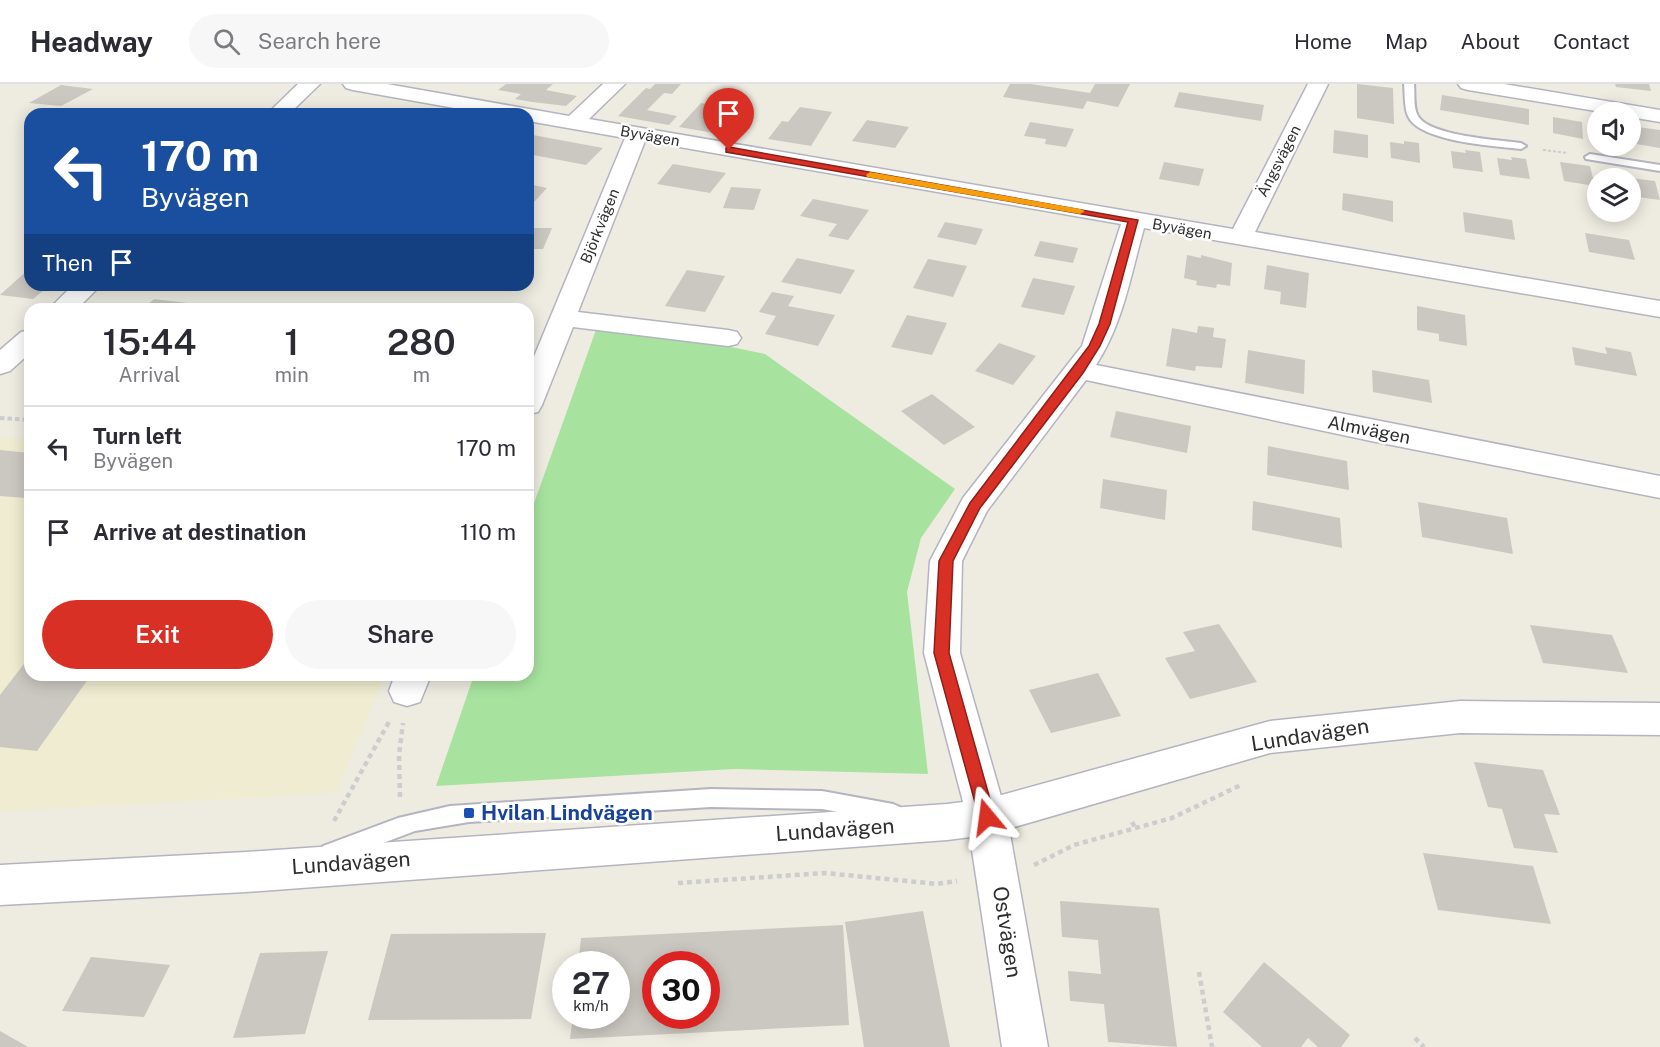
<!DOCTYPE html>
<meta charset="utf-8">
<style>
body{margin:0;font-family:"Public Sans",sans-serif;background:#f7f7f7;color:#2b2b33;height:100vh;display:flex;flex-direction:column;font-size:22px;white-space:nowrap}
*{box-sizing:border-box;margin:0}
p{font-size:20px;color:#7c7c81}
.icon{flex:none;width:33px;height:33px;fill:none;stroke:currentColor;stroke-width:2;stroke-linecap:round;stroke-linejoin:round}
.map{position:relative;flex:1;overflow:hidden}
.panel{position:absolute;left:24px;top:219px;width:510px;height:378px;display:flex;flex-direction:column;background:#fff;border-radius:18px;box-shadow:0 3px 15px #0003}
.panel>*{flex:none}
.banner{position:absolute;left:24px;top:24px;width:510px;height:183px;border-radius:18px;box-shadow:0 3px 15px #0003;background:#1a4fa0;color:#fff;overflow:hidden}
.controls{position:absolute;left:1587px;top:18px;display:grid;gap:12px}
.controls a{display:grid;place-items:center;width:54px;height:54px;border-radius:50%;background:#fff;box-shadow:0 3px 15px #0003;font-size:30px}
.speed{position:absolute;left:552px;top:867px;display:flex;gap:12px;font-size:30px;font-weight:700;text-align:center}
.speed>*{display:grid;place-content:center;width:78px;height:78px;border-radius:50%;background:#fff;box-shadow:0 3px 15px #0003;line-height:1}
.speed small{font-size:15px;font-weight:400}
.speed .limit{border:9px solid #d22;background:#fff;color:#111}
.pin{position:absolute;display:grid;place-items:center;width:51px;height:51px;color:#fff;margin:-62px -26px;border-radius:50% 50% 50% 0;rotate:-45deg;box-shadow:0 0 6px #0007}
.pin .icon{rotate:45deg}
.me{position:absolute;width:66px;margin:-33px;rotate:344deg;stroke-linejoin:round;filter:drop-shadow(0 0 4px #0008)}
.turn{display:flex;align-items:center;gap:21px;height:126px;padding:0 18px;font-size:27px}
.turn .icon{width:78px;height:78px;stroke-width:2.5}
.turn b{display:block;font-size:42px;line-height:51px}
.then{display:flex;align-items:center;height:57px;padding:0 18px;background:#0003;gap:12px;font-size:22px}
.eta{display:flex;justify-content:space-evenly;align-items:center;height:102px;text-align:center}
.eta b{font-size:36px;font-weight:600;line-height:42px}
.button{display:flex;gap:12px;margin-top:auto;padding:12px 18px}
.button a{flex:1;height:69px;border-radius:36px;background:#d93025;color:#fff;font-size:24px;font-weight:600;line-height:69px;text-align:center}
.button a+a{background:#f7f7f7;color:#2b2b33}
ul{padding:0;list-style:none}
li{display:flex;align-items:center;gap:18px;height:84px;padding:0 18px;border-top:2px solid #e1e1e2}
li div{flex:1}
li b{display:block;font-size:22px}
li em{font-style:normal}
header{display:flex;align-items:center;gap:36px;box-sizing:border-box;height:84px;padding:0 30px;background:#fff;border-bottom:2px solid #e1e1e2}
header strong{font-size:28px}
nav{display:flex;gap:33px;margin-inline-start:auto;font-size:21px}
.search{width:420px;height:54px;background:#f7f7f7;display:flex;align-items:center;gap:15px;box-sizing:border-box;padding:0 21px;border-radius:33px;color:#7c7c81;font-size:22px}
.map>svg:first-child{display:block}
</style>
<header>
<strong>Headway</strong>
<div class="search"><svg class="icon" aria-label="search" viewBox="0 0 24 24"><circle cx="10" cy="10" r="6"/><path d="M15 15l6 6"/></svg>Search here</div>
<nav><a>Home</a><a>Map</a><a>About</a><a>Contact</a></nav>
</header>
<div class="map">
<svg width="1660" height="963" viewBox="0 0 1660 963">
<rect width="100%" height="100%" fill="#eeece1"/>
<!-- education -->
<polygon fill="#efecd1" points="0,353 30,355 30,591 385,591 337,709 0,728"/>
<!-- green -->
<polygon fill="#a7e39f" points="597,243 702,257 765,270 955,405 921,454 907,508 928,690 734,685 436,702 474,591 528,591 528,436"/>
<!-- building -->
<g fill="#cac8c0" fill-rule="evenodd">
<polygon points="506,0 553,0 546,6 577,12 566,22 532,18 515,15 521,10 498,6"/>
<polygon points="655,0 681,0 672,10 664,9 647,26 677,32 669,41 618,32 646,4 650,5"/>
<polygon points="1010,0 1031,0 1090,9 1095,0 1130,0 1118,23 1087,17 1083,25 1003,13"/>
<polygon points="1357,0 1393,4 1394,40 1357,34"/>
<polygon points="1615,0 1649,0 1651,7 1616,3"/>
<polygon points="61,1 93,5 61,22 29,19"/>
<polygon points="1179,8 1264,21 1261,37 1174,23"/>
<polygon points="1442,11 1529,25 1529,41 1440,26"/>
<polygon points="701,19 721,23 709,36 734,40 725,51 679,43"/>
<polygon points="800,23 832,28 811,62 768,55 782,37 788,38"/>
<polygon points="1553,33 1582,38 1583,55 1553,49"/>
<polygon points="867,36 909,43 895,64 852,57"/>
<polygon points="1590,37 1598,39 1598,53 1591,52"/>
<polygon points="1030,38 1074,45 1066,63 1045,60 1046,55 1024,52"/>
<polygon points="1630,42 1660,46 1660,64 1630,59"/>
<polygon points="1334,46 1368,51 1368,74 1333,69"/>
<polygon points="533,51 603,64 586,81 528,70 528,55"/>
<polygon points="1404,57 1419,59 1420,79 1391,74 1390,58 1404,60"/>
<polygon points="1465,66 1480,68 1483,88 1453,84 1451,67 1466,69"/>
<polygon points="1511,73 1526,75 1530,95 1500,91 1497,74 1512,76"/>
<polygon points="1164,78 1204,85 1199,102 1159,95"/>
<polygon points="1560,78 1590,82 1595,102 1564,97"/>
<polygon points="673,80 726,89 710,109 657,100"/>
<polygon points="1630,94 1655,97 1660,116 1638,113 1639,116 1630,114"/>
<polygon points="528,100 547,104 533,119 528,118"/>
<polygon points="731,103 761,105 754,126 723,124"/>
<polygon points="1343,109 1393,117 1393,138 1342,126"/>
<polygon points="813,115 869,126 848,156 828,152 837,140 800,132"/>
<polygon points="1463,128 1512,136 1515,156 1465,148"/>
<polygon points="945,138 983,145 976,161 937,153"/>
<polygon points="528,144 552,144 543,165 528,165"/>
<polygon points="1585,149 1629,156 1635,176 1589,168"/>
<polygon points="1040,157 1078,164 1073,179 1034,172"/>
<polygon points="1187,171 1201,174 1201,171 1232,179 1230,202 1217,200 1216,204 1196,201 1197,197 1184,194"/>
<polygon points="797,174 855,186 841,210 781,198"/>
<polygon points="928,175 967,182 953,213 913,204"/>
<polygon points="1267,181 1309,189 1306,224 1280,220 1281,208 1264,205"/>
<polygon points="30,184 30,201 50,201 33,215 0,211"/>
<polygon points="687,186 725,192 705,228 665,222"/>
<polygon points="1033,194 1075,202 1064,231 1021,223"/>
<polygon points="772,208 794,212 788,222 835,231 818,262 765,250 776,232 759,228"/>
<polygon points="154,215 213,222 210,225 143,225"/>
<polygon points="1417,222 1465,231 1467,262 1439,257 1439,250 1417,246"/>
<polygon points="907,231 947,239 932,271 891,263"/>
<polygon points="1198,242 1214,244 1213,253 1226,255 1222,284 1196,282 1195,287 1166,282 1172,244 1197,249"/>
<polygon points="999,259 1036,272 1013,301 975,287"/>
<polygon points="1572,263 1607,270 1605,263 1631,268 1637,292 1575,281"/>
<polygon points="1248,266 1305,276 1304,310 1245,299"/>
<polygon points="1372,286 1429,296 1432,319 1373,308"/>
<polygon points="932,310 975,343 944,361 901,327"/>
<polygon points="1116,327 1191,342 1187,369 1110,353"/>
<polygon points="1268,362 1347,377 1349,406 1267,391"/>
<polygon points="0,366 30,369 30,410 26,414 0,412"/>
<polygon points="1103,395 1167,406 1165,436 1100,424"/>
<polygon points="1253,417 1340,434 1342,464 1252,446"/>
<polygon points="1418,418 1507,434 1513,470 1422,453"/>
<polygon points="1219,540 1257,598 1190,615 1165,574 1195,567 1183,548"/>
<polygon points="1530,541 1612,551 1628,589 1543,579"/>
<polygon points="30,572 30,591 91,591 37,667 0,663 0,611"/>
<polygon points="1098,589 1121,632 1051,649 1029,606"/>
<polygon points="1474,678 1543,686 1560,731 1544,730 1558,769 1514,764 1502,725 1488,723"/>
<polygon points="1423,769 1533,782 1551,840 1438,826"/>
<polygon points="1060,817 1159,824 1177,963 1108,958 1104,920 1070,917 1068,887 1101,890 1098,856 1062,853"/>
<polygon points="923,827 950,963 864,963 845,838"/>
<path d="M843 841 849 941 570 955 573 932H616V880H578L581 854ZM656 880H706V932H656Z"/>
<polygon points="546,849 531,935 368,936 391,850"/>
<polygon points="328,867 305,950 233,954 260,869"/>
<polygon points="91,873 170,881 144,933 62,927"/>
<polygon points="1264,878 1350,951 1341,963 1318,963 1308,954 1301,963 1262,963 1223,928"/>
<polygon points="0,947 28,963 0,963"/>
</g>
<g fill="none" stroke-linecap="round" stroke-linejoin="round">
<!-- service casing -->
<g stroke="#b4b4c0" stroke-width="4">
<g id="service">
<path d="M1404 0H1414C1415 9 1413 24 1418 32 1429 52 1499 56 1521 59L1526 62 1521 65C1496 62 1419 58 1408 32 1404 23 1405 10 1404 0Z"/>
<polygon points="1590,70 1660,81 1660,87 1586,75 1585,73"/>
<polygon points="711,705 822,707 893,720 900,723 903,729 900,735 893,738 822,725 711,723 469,738 415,747 330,779 323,776 320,769 323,762 398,734 450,722"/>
</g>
</g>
<!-- minor casing -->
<g stroke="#b4b4c0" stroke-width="3">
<g id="minor">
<polygon points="298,0 320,0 289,30 267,30"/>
<path d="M343 0H387L569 32 603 0H625L589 35 1233 145 1308 0H1328L1255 148 1660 217V233L1144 144C1131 190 1123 240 1096 281L1660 392V414L1371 357 1086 296 987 427 962 477 960 569 1007 733 1048 963H1002L967 733 924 569 930 477 963 414 1082 262 1121 140 645 57 578 228 728 246 737 248 741 254 737 260 728 262 573 243 542 321 538 328 528 330V287L625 54 528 37V30H488L353 6 346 4Z"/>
<polygon points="1458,0 1504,0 1660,26 1660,38 1630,33 1630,28 1602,28 1468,6 1461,4"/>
<polygon points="73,201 101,201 77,225 49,225"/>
<polygon points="30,246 30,269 10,287 0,290 0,266 21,248"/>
<polygon points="395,591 431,591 420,618 407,622 394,618 389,607"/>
</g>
</g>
<!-- secondary casing -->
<g stroke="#b4b4c0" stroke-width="3">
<polygon id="secondary" points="1460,617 1660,619 1660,651 1460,649 1270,669 987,751 947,756 246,808 0,821 0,781 246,768 947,720 987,715 1270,637"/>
</g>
<!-- path-far2 -->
<polyline stroke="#cdcdcd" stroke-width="2" stroke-dasharray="3 2" stroke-linecap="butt" points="1543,66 1568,69"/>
<!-- path-far1 -->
<polyline stroke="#cdcdcd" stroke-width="4" stroke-dasharray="4.5 3" stroke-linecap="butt" points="0,334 30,336"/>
<!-- path -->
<g stroke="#cdcdcd" stroke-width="4.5" stroke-dasharray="5 4" stroke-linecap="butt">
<polyline points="400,713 399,671 403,639"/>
<polyline points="334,737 390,636"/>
<polyline points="1132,738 1136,745"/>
<polyline points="1034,781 1074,761 1172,734 1241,701"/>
<polyline points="678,799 825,789 937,800 957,797"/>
<polyline points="1199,888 1212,963"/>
<polyline points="1415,954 1424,963"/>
</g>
<!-- service -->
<use href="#service" fill="#fff" fill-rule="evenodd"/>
<!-- minor -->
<use href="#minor" fill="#fff" fill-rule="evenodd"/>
<!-- secondary -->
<use href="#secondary" fill="#fff" fill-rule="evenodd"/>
</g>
<!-- route -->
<polygon fill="#d93025" stroke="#8d1f18" stroke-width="1.5" points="729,63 1138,136 1110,240 1100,262 1083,289 980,424 953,477 949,569 995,733 993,739 987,741 981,739 979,733 934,569 939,477 970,419 1089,262 1099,240 1128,138 726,68 726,64"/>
<!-- slow -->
<polygon fill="#f59e0b" points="870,88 1080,125 1085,127 1080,130 867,93 866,91"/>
<!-- markers -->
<rect fill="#1a4fb4" stroke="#fff" stroke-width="2" x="463" y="723" width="12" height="12" rx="3"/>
<g text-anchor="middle" stroke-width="5" stroke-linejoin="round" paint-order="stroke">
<!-- far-street labels -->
<g font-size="15" fill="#2e2e2e" stroke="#fff">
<text transform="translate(650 52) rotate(10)" y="5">Byvägen</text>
<text transform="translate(1279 77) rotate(-63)" y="5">Ängsvägen</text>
<text transform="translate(600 142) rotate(-68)" y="5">Björkvägen</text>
<text transform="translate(1182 145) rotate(10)" y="5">Byvägen</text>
</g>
<!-- street labels -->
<g font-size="18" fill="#2e2e2e" stroke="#fff">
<text transform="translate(1369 346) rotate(11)" y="6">Almvägen</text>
</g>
<!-- near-street labels -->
<g font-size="21" fill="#2e2e2e" stroke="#fff">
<text transform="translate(1310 651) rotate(-9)" y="7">Lundavägen</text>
<text transform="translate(835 746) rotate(-4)" y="7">Lundavägen</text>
<text transform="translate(351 779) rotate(-4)" y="7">Lundavägen</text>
<text transform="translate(1007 848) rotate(81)" y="7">Ostvägen</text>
</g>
<!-- near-transit labels -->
<g font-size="21" font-weight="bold" fill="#164399" stroke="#fff" text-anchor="start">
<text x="481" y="736">Hvilan Lindvägen</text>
</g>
</g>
</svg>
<div class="controls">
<a><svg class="icon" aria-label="sound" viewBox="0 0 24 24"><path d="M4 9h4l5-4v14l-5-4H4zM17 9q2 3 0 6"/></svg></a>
<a><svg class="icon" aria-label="layers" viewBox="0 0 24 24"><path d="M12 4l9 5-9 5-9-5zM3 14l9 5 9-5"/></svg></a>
</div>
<div class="speed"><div>27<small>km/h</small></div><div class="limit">30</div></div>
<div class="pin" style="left:729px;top:66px;background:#d93025"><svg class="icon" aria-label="arrive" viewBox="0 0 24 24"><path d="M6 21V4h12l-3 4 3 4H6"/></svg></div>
<svg class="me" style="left:987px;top:733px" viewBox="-20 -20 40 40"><path d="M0-17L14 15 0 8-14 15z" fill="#d93025" stroke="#fff" stroke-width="4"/></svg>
<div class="banner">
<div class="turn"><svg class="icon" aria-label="left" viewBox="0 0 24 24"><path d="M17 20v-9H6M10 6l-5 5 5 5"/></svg><div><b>170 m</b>Byvägen</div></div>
<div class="then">Then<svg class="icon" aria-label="arrive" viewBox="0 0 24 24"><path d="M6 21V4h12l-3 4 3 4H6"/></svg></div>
</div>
<section class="panel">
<div class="eta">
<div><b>15:44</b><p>Arrival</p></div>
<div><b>1</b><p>min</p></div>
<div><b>280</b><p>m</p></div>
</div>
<ul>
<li><svg class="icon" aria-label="left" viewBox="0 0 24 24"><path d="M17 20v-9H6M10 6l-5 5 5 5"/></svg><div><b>Turn left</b><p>Byvägen</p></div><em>170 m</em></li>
<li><svg class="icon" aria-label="arrive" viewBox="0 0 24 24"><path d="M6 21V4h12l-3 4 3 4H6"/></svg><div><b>Arrive at destination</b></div><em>110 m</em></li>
</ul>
<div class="button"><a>Exit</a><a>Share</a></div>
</section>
</div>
